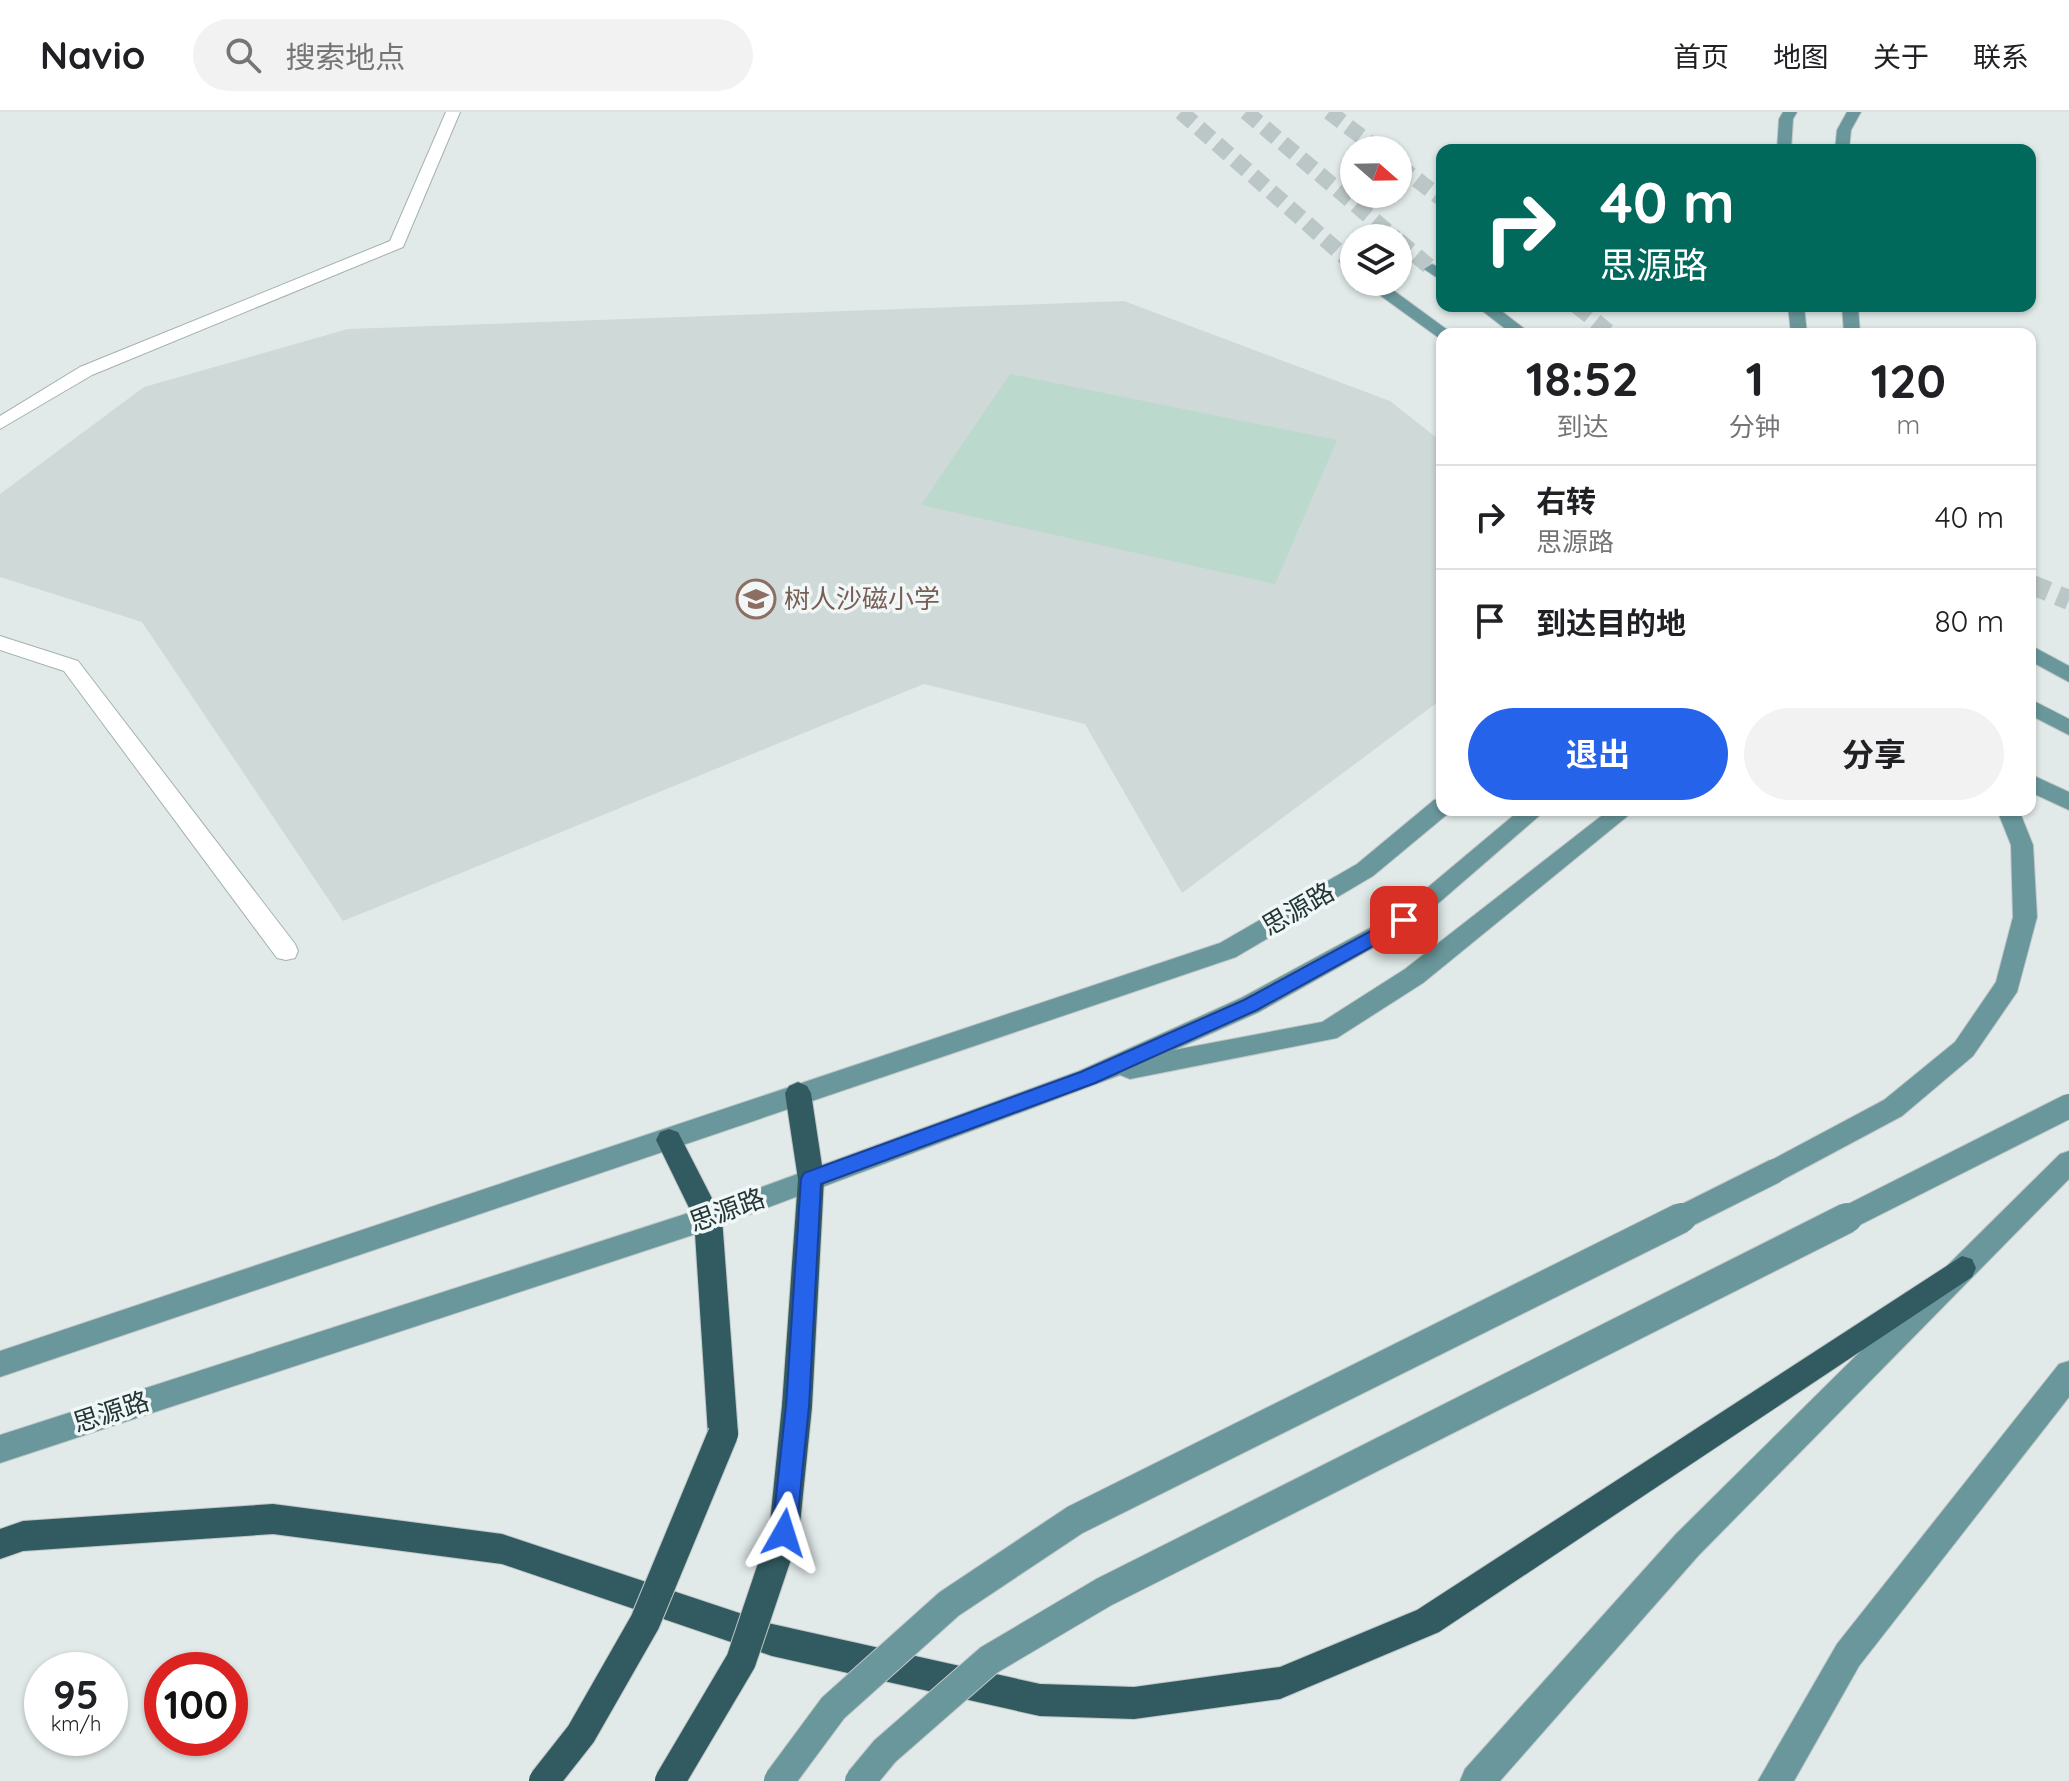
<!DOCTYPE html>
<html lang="zh">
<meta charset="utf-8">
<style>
body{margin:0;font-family:Quicksand,"Noto Sans SC",sans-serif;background:#f2f2f2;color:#202124;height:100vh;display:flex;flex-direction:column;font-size:30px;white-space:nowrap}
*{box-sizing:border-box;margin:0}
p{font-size:26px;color:#757577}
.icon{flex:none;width:44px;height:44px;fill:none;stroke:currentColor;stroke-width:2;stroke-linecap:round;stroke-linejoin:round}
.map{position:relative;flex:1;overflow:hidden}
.sheet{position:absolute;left:1436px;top:216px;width:600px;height:488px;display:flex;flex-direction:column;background:#fff;border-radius:16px;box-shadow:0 2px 6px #0004}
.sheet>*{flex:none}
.banner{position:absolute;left:1436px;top:32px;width:600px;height:168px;border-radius:16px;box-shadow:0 2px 6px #0004;background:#00695c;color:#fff;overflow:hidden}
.needle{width:52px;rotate:110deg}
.controls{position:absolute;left:1340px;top:24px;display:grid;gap:16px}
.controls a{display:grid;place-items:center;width:72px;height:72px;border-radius:50%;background:#fff;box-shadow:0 2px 6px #0004;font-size:40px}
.speed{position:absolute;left:24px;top:1540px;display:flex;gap:16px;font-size:40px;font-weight:700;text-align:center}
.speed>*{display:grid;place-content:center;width:104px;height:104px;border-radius:50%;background:#fff;box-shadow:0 2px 6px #0004;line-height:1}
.speed small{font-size:20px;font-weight:400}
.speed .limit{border:12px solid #d22;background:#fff;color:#111}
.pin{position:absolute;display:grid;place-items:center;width:68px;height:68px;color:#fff;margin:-34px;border-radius:16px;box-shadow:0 4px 12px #0006}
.me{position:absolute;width:88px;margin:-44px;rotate:6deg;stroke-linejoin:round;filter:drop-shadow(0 0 6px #0008)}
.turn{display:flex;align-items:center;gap:28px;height:168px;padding:0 32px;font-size:36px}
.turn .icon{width:104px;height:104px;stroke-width:2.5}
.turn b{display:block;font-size:56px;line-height:68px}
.eta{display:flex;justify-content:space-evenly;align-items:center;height:136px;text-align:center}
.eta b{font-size:48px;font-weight:700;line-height:56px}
.button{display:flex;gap:16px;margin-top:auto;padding:16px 32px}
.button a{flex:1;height:92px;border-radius:48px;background:#2563eb;color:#fff;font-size:32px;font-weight:700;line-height:92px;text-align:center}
.button a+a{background:#f2f2f2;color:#202124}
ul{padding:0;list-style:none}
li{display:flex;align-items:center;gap:24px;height:104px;padding:0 32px;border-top:2px solid #e0e0e0}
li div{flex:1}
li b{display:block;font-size:30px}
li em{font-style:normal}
header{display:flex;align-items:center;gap:48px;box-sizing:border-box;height:112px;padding:0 40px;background:#fff;border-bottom:2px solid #e0e0e0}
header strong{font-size:38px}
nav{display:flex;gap:44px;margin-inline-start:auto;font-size:28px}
.search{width:560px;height:72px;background:#f2f2f2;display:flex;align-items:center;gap:20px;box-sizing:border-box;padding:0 28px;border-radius:44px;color:#757577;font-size:30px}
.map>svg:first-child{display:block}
</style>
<header>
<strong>Navio</strong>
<div class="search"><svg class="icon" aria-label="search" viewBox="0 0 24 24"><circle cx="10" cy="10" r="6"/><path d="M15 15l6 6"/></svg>搜索地点</div>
<nav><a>首页</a><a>地图</a><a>关于</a><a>联系</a></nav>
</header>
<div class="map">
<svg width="2069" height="1669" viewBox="0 0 2069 1669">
<rect width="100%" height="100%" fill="#e1eae9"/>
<!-- built -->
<polygon fill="#cfd9d8" points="1124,189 1390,289 1442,330 1442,587 1182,781 1085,612 924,572 343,809 142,510 0,465 0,382 144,275 348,217"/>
<!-- green -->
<polygon fill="#bbd9cd" points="1010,262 1337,328 1275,472 921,393"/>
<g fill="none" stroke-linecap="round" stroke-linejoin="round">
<!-- major-tunnel-far1 -->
<g stroke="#bbc6c6" stroke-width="16" stroke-dasharray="16 8" stroke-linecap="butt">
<polyline points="1181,0 1354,153"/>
<polyline points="1246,0 1395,126"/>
<polyline points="1329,0 1379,38"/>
<polyline points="1398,53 1442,87"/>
<polyline points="1398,128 1432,157"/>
<polyline points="1577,194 1611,222"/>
</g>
<!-- major-tunnel -->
<polyline stroke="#bbc6c6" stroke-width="20" stroke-dasharray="20 10" stroke-linecap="butt" points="2030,472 2069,488"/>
<!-- minor casing -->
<g stroke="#a4b1b0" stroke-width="2">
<g id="minor">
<polygon points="446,0 460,0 403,135 92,263 0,317 0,304 80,255 390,129"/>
<polygon points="0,524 78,549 295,832 298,839 295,846 286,848 277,846 64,559 0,538"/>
</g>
</g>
<!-- major casing -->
<g stroke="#c1c7c7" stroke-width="2">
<g id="major">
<polygon points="1783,0 1797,0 1793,7 1791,38 1777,38 1779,7"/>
<polygon points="1847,0 1861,0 1851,18 1849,38 1835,38 1837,18"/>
<polygon points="1432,152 1442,157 1442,169 1424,157"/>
<polygon points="1370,170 1382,170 1453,222 1442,222 1442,226 1439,226 1370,176"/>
<polygon points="1476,194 1495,194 1531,222 1512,222"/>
<polygon points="1788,194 1804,194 1807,222 1791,222"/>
<polygon points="1842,194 1858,194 1860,222 1844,222"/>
<polygon points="2030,533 2069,554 2069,570 2030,549"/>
<polygon points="2030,587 2069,607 2069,623 2030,603"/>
<polygon points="2030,662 2069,680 2069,698 2030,680"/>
<polygon points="1442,686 1442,698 1450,700 1373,764 1236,845 0,1265 0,1239 1220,831 1357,752 1434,688"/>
<polygon points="1520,698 1546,698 1412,814 1259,900 1174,938 1322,910 1405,857 1609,698 1635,698 1423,871 1337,926 1130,967 1120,963 708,1118 0,1351 0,1323 707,1095 1079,959 1241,886 1396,802"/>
<polygon points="1997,698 2019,698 2033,733 2037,805 2017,880 1973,944 1902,1004 1784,1067 1775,1070 1766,1067 1762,1059 1766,1051 1884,988 1955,930 1996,870 2013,805 2011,733"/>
<polygon points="2069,1039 2069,1067 1698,1444 1500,1669 1460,1669 1465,1657 1676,1422 2060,1042"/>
<polygon points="2069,1249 2069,1285 1859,1554 1794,1669 1758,1669 1837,1532 2059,1252"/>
</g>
</g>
<!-- highway casing -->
<g stroke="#c1c7c7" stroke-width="2">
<g id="highway">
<polygon points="798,970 807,974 811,981 824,1067 812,1294 807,1304 797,1308 787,1304 782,1294 798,1067 785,981 789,974"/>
<polygon points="669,1017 678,1020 722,1106 738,1322 734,1332 723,1336 712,1332 708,1322 694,1106 656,1028 660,1020"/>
<polygon points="1962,1144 1972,1147 1976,1156 1972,1165 1439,1520 1280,1587 1134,1607 1040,1604 772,1544 502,1452 273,1422 23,1439 0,1447 0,1417 23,1409 273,1392 502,1422 772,1512 1040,1572 1134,1575 1280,1555 1417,1498"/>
</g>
</g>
<!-- minor -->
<use href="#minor" fill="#fff" fill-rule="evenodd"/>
<!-- major -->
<use href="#major" fill="#6a979b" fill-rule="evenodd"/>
<!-- highway -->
<use href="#highway" fill="#325b61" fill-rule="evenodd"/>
<!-- major-bridge-far1 casing -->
<g stroke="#c1c7c7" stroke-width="26" stroke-linecap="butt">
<g id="major-bridge-far1">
<polyline points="1677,1108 1775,1059"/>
<polyline points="1843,1108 2069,994"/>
</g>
</g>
<!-- major-bridge casing -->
<g stroke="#c1c7c7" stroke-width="32" stroke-linecap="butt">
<g id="major-bridge">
<polyline points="779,1669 833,1596 949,1492 1075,1408 1681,1106"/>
<polyline points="860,1669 885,1639 989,1548 1104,1480 1847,1106"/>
</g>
</g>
<!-- highway-bridge casing -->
<g stroke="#c1c7c7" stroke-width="32" stroke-linecap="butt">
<g id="highway-bridge">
<polyline points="544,1669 581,1622 645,1510 723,1322"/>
<polyline points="670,1669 741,1549 784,1421 797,1294"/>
</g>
</g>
<!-- major-bridge-far1 -->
<use href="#major-bridge-far1" stroke="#6a979b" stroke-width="24"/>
<!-- major-bridge -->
<use href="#major-bridge" stroke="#6a979b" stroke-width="30"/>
<!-- highway-bridge -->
<use href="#highway-bridge" stroke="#325b61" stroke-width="30"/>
</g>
<!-- route -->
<polygon fill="#2563eb" stroke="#184099" stroke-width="2" points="1404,801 1413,808 1411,813 1257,898 1095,971 821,1072 809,1294 796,1421 792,1429 784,1432 776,1429 772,1421 786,1294 801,1067 804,1061 1081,960 1244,888"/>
<!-- icons -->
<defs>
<g id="school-ring" transform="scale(2)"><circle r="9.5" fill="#f1f7f6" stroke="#8d6e63" stroke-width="1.5"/><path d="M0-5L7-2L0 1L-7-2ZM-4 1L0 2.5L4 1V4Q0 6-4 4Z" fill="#8d6e63"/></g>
</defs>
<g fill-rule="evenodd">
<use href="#school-ring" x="756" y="487"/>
</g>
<g text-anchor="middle" stroke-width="7" stroke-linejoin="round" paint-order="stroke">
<!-- education labels -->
<g font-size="26" fill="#785e54" stroke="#f1f7f6" text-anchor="start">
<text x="784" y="496">树人沙磁小学</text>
</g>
<!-- street labels -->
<g font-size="26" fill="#233738" stroke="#f1f7f6">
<text transform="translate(1298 797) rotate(-30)" y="9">思源路</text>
<text transform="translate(727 1098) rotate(-20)" y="9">思源路</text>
<text transform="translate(111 1300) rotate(-18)" y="9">思源路</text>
</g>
</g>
</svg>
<div class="controls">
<a><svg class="needle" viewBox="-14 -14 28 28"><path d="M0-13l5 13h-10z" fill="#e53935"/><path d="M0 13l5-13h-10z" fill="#757577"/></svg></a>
<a><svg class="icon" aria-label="layers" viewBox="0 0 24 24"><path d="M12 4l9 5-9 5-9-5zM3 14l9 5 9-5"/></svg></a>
</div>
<div class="speed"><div>95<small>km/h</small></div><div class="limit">100</div></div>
<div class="pin" style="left:1404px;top:808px;background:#d93025"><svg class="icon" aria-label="arrive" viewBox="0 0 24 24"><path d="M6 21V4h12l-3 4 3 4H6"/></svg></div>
<svg class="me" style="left:784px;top:1421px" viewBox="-20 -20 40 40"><path d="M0-17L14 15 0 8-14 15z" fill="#2563eb" stroke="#fff" stroke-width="4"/></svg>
<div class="banner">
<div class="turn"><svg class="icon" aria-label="right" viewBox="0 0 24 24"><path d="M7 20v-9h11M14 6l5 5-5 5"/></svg><div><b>40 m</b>思源路</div></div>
</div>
<section class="sheet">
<div class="eta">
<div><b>18:52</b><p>到达</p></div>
<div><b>1</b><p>分钟</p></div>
<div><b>120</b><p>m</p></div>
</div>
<ul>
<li><svg class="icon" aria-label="right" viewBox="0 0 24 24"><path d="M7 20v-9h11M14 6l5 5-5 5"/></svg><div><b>右转</b><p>思源路</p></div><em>40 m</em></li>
<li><svg class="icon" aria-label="arrive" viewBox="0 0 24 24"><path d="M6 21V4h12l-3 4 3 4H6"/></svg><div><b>到达目的地</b></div><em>80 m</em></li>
</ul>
<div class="button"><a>退出</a><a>分享</a></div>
</section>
</div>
